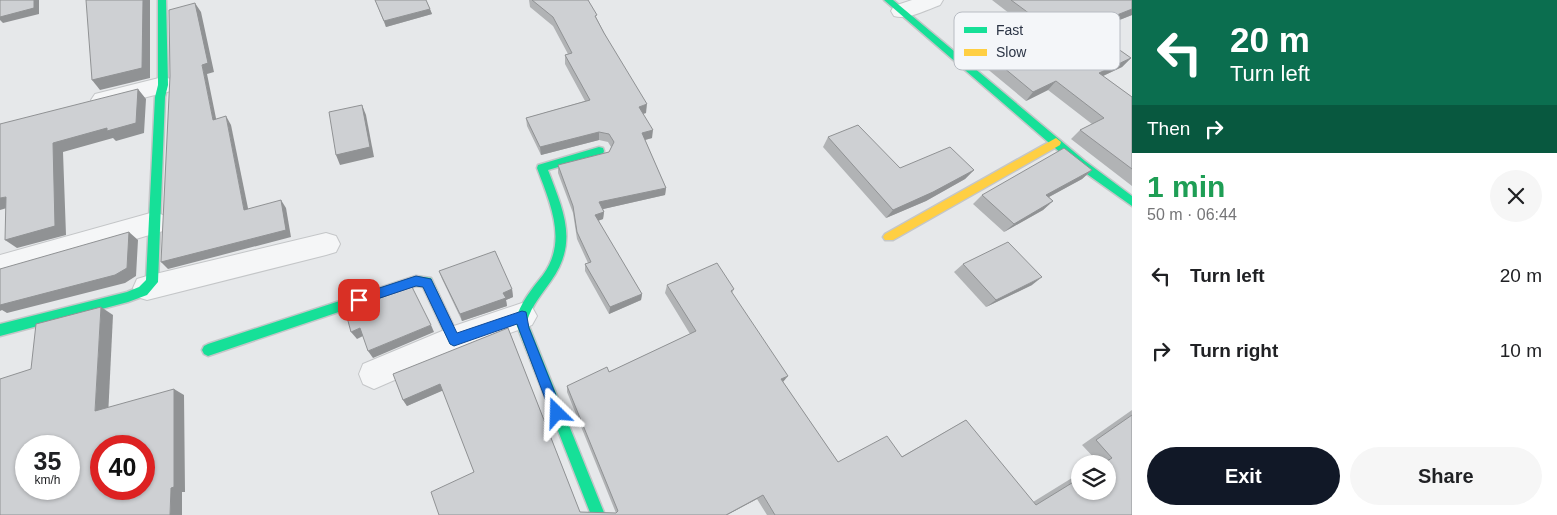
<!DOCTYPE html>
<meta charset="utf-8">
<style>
body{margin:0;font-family:Arial,sans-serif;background:#f6f6f6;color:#202124;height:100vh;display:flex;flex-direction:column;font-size:19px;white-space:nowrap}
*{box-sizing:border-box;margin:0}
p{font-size:16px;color:#757577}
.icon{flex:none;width:28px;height:28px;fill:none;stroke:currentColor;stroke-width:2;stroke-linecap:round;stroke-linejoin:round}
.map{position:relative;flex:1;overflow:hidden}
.drawer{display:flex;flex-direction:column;background:#fff;width:425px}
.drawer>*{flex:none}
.hud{background:#0b6e4f;color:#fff;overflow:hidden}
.buttons{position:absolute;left:1071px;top:455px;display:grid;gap:10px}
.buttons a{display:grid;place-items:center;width:45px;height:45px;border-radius:50%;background:#fff;box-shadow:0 1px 4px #0004;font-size:25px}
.speed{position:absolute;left:15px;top:435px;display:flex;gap:10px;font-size:25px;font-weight:700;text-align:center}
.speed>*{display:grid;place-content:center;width:65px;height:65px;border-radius:50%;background:#fff;box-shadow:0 1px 4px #0004;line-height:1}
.speed small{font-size:12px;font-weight:400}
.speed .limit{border:8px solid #d22;background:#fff;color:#111}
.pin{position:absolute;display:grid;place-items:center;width:42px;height:42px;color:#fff;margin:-21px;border-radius:10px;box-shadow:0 2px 8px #0006}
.me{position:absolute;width:55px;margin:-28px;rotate:338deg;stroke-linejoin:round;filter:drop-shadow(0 0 4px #0008)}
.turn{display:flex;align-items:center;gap:18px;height:105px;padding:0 15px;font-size:22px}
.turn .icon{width:65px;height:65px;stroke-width:2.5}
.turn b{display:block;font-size:35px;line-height:42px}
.then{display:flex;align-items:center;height:48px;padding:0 15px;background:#0003;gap:10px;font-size:19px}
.round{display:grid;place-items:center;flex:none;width:52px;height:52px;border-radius:26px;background:#f6f6f6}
.summary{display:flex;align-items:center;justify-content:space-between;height:85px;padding:0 15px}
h1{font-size:30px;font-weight:700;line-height:38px;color:#1e9e55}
.cta{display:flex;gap:10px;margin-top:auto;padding:10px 15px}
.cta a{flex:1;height:58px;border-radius:30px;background:#111827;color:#fff;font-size:20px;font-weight:700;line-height:58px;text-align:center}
.cta a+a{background:#f6f6f6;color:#202124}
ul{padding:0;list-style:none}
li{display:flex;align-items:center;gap:15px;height:75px;padding:0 15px}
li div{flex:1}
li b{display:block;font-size:19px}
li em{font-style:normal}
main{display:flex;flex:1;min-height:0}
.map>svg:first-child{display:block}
</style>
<main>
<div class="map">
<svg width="1132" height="515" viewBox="0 0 1132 515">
<rect width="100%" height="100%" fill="#e6e8ea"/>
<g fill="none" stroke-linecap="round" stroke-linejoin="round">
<!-- street casing -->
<g stroke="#c4c6c8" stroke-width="2">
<g id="street">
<path d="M912 0H943L940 5C926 10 908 20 894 16L891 11 894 6Z"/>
<polygon points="163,77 171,79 174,85 171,91 103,108 95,106 91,100 95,94"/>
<polygon points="154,212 163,215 167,223 163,231 0,279 0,255"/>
<polygon points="326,233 336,236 340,244 336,252 326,255 147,300 137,297 133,288 137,279 147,276"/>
<polygon points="522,303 532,307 537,316 532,325 461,351 374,389 363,384 359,374 363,364 454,326"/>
</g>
</g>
<!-- fast casing -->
<g stroke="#c4c6c8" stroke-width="3">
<g id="fast">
<polygon points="158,0 166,0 168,85 165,97 158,282 147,295 128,302 0,336 0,324 127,292 139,287 146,280 155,97 158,85"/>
<polygon points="884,0 893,0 1085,161 1132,196 1132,206 1077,167"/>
<path d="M599 147 603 148 604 151 603 154 548 170C563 210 579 242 551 281 542 294 532 305 527 321L605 515H591L515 321C521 302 531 290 543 275 568 241 550 203 537 168L538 165Z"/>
<polygon points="416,276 431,278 460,340 458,344 454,346 450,344 423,287 416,286 208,356 204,354 202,350 204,346 208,344"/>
</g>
</g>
<!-- slow casing -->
<g stroke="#c4c6c8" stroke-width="3">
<polygon id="slow" points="1056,138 1061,142 1060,145 893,240 885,240 883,237 885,234"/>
</g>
<!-- street -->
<use href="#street" fill="#f5f6f7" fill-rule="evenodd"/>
<!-- fast -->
<use href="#fast" fill="#16e098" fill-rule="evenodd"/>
<!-- slow -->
<use href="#slow" fill="#ffcf43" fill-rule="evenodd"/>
</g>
<!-- wall -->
<g fill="#b1b3b5">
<polygon points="375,0 426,0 432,14 386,27"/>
<polygon points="529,0 588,0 597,19 646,113 643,114 652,138 645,140 666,188 665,195 603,209 604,212 603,219 598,221 642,294 641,300 609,314 585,271 585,264 588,263 577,239 573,213 558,173 558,165 609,152 611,147 608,142 599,140 541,155 527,126 526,118 585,101 565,64 565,55 568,54 553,26 530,7"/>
<polygon points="992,0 1132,0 1132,15 1092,31 1131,58 1122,67 1103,76 1132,97 1132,186 1071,139 1080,130 1092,124 1048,90 1026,101 985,67 992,58 1040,37"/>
<polygon points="828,137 900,168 974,170 965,179 926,201 886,218 823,147"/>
<polygon points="1092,170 1082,179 1049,197 1053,201 1043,210 1004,232 973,204 982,195"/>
<polygon points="963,264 1032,285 986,307 954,272"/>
<polygon points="439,271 512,289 513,297 506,300 507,306 462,321 442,279"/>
<polygon points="667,285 734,289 732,293 783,382 838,462 901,457 966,420 1033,502 1080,473 1080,491 1108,464 1095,464 1098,462 1082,445 1132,410 1132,515 767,515 757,499 727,515 439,515 474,472 443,390 407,406 403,400 508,328 580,512 616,513 567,392 567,386 609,372 690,334 665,293"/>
</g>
<!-- shaded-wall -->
<g fill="#909294">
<polygon points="34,0 39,0 39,14 3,23 0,20 0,14"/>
<polygon points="143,0 150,0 150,78 100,90 92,80"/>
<polygon points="195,3 201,12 214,72 207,74 218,128 213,120 202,65"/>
<polygon points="430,9 432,14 386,27 384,21"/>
<polygon points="1132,9 1132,15 1079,36 1087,27"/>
<polygon points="1131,58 1122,67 1090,82 1099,73"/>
<polygon points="1056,81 1048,90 1026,101 1033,92"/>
<polygon points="138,89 146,99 144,133 116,141 113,138 63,152 66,235 17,248 5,240 53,143"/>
<polygon points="647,104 646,113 638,115 639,107"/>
<polygon points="362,105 366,115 374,157 340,165 336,155"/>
<polygon points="226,116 231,125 250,218 244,210"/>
<polygon points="653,130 652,138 641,141 642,133"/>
<polygon points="599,132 599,140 541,155 540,147"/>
<polygon points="974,170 965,179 926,201 886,218 893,210"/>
<polygon points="1092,170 1082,179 1036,204 1046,195"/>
<polygon points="666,188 665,195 599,210 599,202"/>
<polygon points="6,197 17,205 0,210 0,198"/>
<polygon points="281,200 286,208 291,237 168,269 161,262"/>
<polygon points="1053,201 1043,210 1004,232 1014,224"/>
<polygon points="604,212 603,219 594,222 595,215"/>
<polygon points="129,232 138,240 136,276 125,283 7,313 2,310 0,311 0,305"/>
<polygon points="1042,277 1032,285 986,307 996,300"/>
<polygon points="512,289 513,297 506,300 507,306 462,321 460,314 503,293"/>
<polygon points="642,294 641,300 609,314 610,307"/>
<polygon points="101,307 113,315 108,417 95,411"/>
<polygon points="431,325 434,332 373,358 368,351"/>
<polygon points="360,328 365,335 357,339 351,332"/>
<polygon points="788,376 783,382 781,379"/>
<polygon points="440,384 444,390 407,406 403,400"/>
<polygon points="174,389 184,395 185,492 182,492 182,515 170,515"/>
<polygon points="763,495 757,499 727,515 726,515"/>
</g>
<!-- building -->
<g fill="#ced0d3" stroke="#909294" fill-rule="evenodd">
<polygon points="0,0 34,0 34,8 0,17"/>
<polygon points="86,0 143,0 142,68 92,80"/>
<polygon points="375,0 426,0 430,9 384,21"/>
<polygon points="532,0 588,0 597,15 595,16 604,33 647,104 639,107 653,130 642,133 666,188 599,202 604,212 595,215 642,294 610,307 585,264 591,262 577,232 573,206 558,165 609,152 614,142 609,134 599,132 540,147 526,118 590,100 565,55 572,53 553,17"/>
<polygon points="1011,0 1132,0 1132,9 1087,27 1131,58 1099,73 1132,97 1132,169 1080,130 1104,118 1056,81 1033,92 992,58 1053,31"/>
<polygon points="195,3 208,63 202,65 213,120 226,116 244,210 281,200 286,230 161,262 170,76 169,10"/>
<polygon points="138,89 136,123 107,131 107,128 53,143 55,226 5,240 6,197 0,198 0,124"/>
<polygon points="362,105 370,147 336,155 329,112"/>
<polygon points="858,125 900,168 950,147 974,170 933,192 893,210 828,137"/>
<polygon points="1064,148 1092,170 1046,195 1053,201 1014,224 982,195"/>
<polygon points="129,232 127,268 115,275 0,305 0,269"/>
<polygon points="1008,242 1042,277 996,300 963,264"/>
<polygon points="495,251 512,289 503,293 506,298 460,314 439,271"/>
<polygon points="717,263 734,289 731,291 788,376 781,379 838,462 887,436 902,457 966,420 1036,505 1080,478 1080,491 1108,491 1108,464 1102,464 1112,458 1096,440 1132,415 1132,515 775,515 763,495 726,515 439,515 431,492 474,472 440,384 403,400 393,374 508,328 580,512 616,513 618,511 567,386 607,367 609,372 696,331 667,285"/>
<polygon points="412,287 431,325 368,351 360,328 351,332 345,310"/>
<path d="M101 307 95 411 174 389V487L171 488 170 515H0V379L31 369 36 324ZM26 446H69V489H26ZM101 446H144V489H101Z"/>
</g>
<!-- route -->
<polygon fill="#1a73e8" stroke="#114b97" points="416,276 431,279 457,333 522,311 526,312 529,328 563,413 561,417 557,419 552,417 517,324 454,346 450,344 423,287 416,286 359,305 353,300 355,296"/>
<!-- legend -->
<rect x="954" y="12" width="166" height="58" rx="8" fill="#f4f6f9" stroke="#b8bcc3" stroke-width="1"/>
<rect x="964" y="27" width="23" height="6" fill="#16e098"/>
<rect x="964" y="49" width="23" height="7" fill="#ffcf43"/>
<g font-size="14" fill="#2b3445">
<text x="996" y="35">Fast</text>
<text x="996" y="57">Slow</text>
</g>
</svg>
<div class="buttons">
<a><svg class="icon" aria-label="layers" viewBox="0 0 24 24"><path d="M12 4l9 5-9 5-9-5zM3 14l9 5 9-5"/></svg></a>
</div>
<div class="speed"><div>35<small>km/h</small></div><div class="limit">40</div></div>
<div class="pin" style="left:359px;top:300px;background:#d93025"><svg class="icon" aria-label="arrive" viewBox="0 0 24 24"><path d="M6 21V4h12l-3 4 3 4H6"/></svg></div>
<svg class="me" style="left:557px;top:413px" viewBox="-20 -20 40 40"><path d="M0-17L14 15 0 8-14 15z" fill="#1a73e8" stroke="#fff" stroke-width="4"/></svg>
</div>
<section class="drawer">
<div class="hud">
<div class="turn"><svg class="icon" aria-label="left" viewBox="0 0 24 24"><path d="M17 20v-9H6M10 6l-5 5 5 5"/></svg><div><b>20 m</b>Turn left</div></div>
<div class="then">Then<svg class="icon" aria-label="right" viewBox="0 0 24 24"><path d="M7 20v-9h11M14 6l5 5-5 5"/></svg></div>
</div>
<div class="summary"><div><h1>1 min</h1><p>50 m · 06:44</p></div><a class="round"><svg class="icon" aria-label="close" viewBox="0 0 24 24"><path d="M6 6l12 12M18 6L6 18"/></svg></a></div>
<ul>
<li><svg class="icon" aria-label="left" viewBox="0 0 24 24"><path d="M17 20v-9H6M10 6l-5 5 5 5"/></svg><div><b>Turn left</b></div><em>20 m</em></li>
<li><svg class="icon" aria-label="right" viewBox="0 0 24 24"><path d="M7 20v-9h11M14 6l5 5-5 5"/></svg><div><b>Turn right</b></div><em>10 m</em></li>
</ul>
<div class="cta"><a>Exit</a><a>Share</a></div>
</section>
</main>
